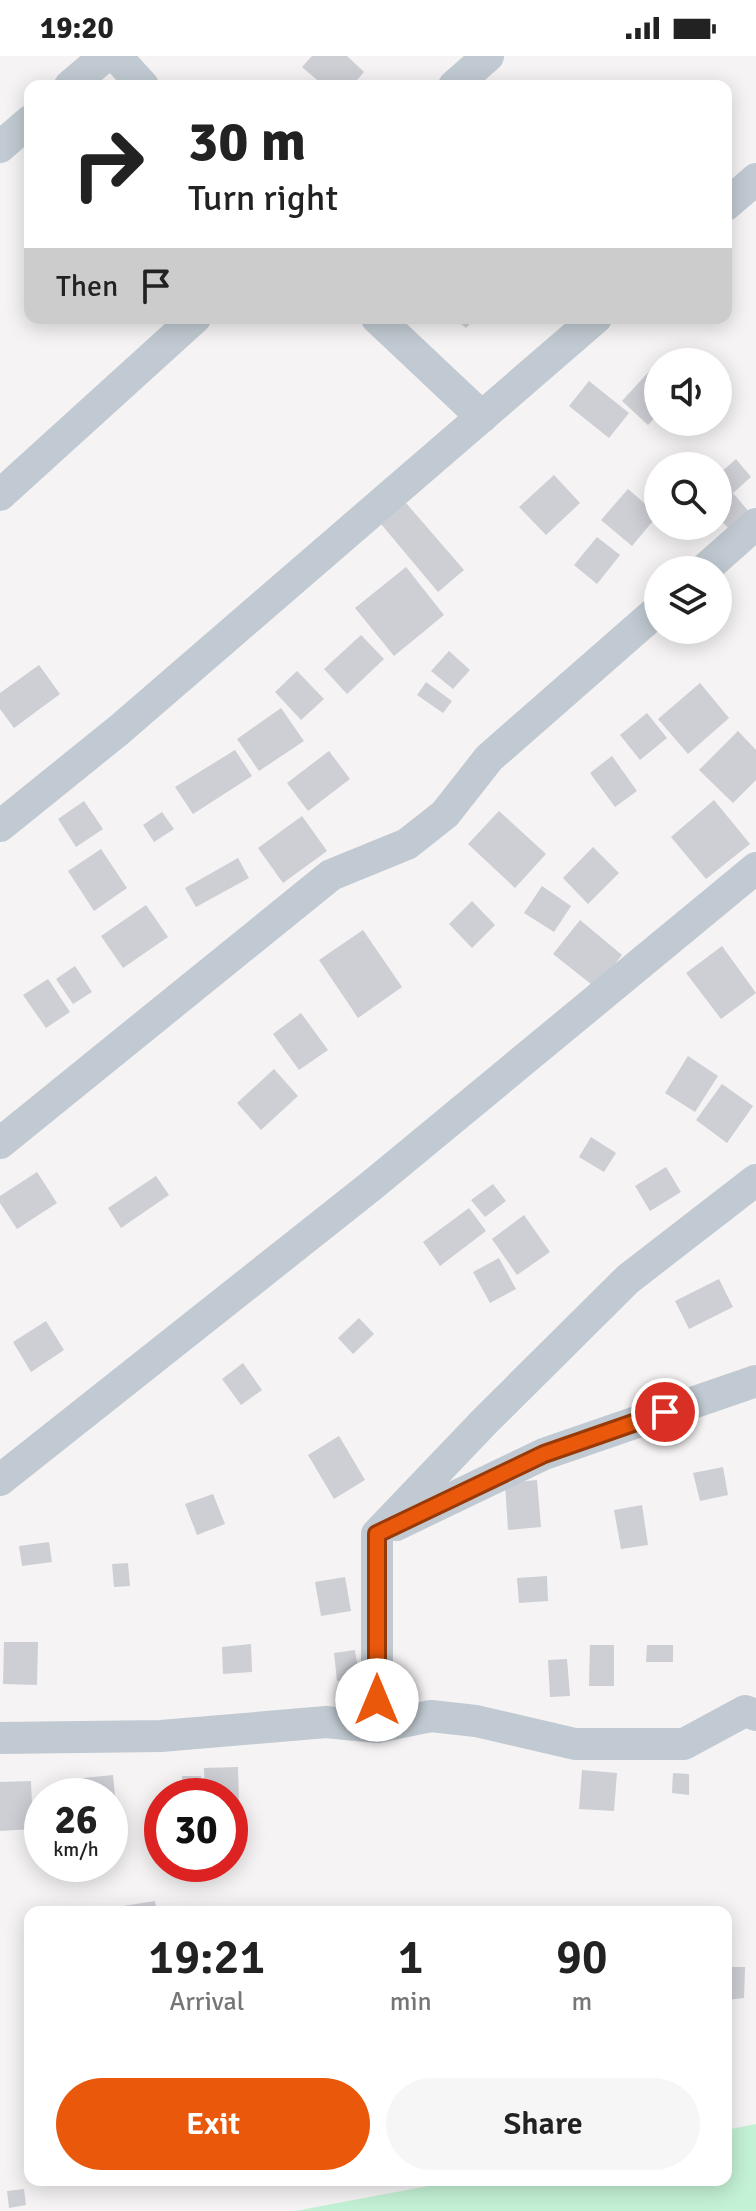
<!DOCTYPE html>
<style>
body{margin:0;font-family:Signika,sans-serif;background:#f6f6f6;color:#222;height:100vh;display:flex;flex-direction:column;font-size:30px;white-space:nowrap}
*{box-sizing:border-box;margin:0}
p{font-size:26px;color:#767676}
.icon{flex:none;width:44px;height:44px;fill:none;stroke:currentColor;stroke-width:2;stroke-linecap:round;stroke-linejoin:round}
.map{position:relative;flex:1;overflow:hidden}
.sheet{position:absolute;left:24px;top:1850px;width:708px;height:280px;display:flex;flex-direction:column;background:#fff;border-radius:16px;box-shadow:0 4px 20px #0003}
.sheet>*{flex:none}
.guide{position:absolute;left:24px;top:24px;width:708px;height:244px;border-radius:16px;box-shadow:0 4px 20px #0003;background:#fff;color:#222;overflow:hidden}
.fabs{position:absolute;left:644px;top:292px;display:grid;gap:16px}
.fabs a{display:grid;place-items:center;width:88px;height:88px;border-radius:50%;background:#fff;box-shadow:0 4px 20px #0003;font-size:40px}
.speed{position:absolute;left:24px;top:1722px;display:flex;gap:16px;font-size:40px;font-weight:700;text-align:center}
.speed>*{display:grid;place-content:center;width:104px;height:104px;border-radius:50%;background:#fff;box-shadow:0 4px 20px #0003;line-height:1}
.speed small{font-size:20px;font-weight:400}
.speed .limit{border:12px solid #d22;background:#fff;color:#111}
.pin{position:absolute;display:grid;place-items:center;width:68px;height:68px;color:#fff;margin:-34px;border:4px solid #fff;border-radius:50%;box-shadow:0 2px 8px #0007}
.me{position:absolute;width:88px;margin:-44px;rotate:0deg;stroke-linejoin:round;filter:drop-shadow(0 0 6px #0008)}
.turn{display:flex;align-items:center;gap:28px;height:168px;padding:0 32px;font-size:36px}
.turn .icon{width:104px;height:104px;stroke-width:2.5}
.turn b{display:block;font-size:56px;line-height:68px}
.then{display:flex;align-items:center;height:76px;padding:0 32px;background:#0003;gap:16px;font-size:30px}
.eta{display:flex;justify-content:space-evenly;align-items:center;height:136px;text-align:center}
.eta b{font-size:48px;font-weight:600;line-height:56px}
.cta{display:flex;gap:16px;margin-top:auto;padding:16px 32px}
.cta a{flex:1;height:92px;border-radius:48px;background:#ea580c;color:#fff;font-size:32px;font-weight:600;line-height:92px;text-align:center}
.cta a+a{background:#f6f6f6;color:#222}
.status{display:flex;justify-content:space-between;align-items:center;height:56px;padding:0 40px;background:#fff;direction:ltr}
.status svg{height:22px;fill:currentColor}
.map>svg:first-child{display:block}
</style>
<div class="status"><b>19:20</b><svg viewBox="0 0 49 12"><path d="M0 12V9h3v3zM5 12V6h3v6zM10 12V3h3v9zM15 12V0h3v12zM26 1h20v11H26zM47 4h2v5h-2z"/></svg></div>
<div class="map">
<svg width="756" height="2155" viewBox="0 0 756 2155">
<rect width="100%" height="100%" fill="#f5f3f3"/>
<!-- green -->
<polygon fill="#c3f1d5" points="756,2068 756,2155 295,2155 460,2124 726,2124 726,2074"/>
<!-- building -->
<g fill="#cdcfd5">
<polygon points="312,0 347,0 364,16 352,30 324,30 302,11"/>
<polygon points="454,262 475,262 466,272"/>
<polygon points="655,309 658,358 648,369 622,345"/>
<polygon points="589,325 629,357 609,382 569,350"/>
<polygon points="736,403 751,421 733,437 750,457 730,474 718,461 718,419"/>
<polygon points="554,419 580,447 546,479 519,451"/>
<polygon points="628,433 658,459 632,490 601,464"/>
<polygon points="406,447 464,514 438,536 381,468"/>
<polygon points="597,481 620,499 597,528 574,509"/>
<polygon points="406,511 444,559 394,600 355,552"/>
<polygon points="361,579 384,603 347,638 324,613"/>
<polygon points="449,595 470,614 453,633 431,615"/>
<polygon points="39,609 60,638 14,672 0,653 0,637"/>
<polygon points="297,615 324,643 301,664 275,636"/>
<polygon points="426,626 452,645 443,657 417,639"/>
<polygon points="700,627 729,662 688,698 658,663"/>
<polygon points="281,652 304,685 259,715 237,683"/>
<polygon points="647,657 667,682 640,704 620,679"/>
<polygon points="738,675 756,694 756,724 733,747 699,714"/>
<polygon points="235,694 252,720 193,758 175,731"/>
<polygon points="329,695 350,723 308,755 287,727"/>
<polygon points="612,700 637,735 615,751 590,717"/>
<polygon points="714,744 750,788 706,823 671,781"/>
<polygon points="84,745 103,773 76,791 58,763"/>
<polygon points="499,755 546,798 515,832 468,788"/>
<polygon points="162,756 174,773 154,786 143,769"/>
<polygon points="302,760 327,795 283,827 258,792"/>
<polygon points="593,791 619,817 588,848 563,822"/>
<polygon points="101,793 127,832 94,855 68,815"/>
<polygon points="238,802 249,822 196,851 185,832"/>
<polygon points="542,830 571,850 554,876 524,857"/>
<polygon points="472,845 495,869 472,892 449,868"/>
<polygon points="146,849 168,881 123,912 101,880"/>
<polygon points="580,864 622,899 596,932 553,898"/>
<polygon points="363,874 402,931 358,962 319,904"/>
<polygon points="722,890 756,937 721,963 686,917"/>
<polygon points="75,910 92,936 73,948 56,923"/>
<polygon points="48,923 70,956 46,972 23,939"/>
<polygon points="301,957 328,994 299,1014 273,978"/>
<polygon points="688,1000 718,1020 695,1056 665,1037"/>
<polygon points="274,1013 298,1040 261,1074 237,1047"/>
<polygon points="722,1028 753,1050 727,1087 696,1064"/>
<polygon points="591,1081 616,1097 604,1116 579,1101"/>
<polygon points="666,1111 681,1136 650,1155 635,1130"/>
<polygon points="37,1116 57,1147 17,1173 0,1147 0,1140"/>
<polygon points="156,1120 169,1139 121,1172 108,1152"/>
<polygon points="493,1128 506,1145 485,1161 471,1144"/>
<polygon points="469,1152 486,1175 440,1210 423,1186"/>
<polygon points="524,1159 550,1196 517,1219 492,1183"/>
<polygon points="499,1202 516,1233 490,1247 473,1216"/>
<polygon points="719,1223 733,1251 689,1273 675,1245"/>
<polygon points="359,1262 374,1278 353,1298 338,1282"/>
<polygon points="46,1265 64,1294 31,1316 13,1286"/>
<polygon points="243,1307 262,1334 241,1349 222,1323"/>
<polygon points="339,1380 365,1424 334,1443 308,1399"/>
<polygon points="723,1411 728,1439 700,1445 693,1417"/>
<polygon points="537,1424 541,1471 508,1474 505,1427"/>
<polygon points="213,1438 225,1468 197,1479 185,1448"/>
<polygon points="642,1449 648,1489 621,1493 614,1454"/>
<polygon points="49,1486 52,1506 22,1510 19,1490"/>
<polygon points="128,1507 130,1530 114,1531 112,1508"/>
<polygon points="547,1520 548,1545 519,1547 517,1522"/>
<polygon points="345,1521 351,1555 321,1560 315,1526"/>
<polygon points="4,1586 38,1586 37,1629 3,1628"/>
<polygon points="251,1588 252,1616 223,1618 222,1591"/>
<polygon points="590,1589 614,1589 614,1630 589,1630"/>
<polygon points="647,1589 673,1589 673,1606 646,1606"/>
<polygon points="355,1594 359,1621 337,1625 334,1597"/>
<polygon points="567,1603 570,1640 550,1641 548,1604"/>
<polygon points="238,1711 239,1749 230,1749 230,1740 205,1740 204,1712"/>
<polygon points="582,1714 617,1717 614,1755 579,1753"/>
<polygon points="673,1717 689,1718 689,1739 672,1737"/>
<polygon points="113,1719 116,1751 110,1752 110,1740 86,1740 83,1722"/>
<polygon points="182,1720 201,1720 202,1740 182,1740"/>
<polygon points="31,1725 33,1773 0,1775 0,1726"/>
<polygon points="155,1845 157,1856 118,1856 117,1851"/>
<polygon points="726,1911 745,1911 744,1942 726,1944"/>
<rect x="288" y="2124" width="22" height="3"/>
<polygon points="24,2133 26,2149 9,2152 7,2135"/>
</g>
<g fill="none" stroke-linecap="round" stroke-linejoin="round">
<!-- minor -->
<g stroke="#c1cad2" stroke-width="32">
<polyline points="116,0 143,30"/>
<polyline points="70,30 105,0"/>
<polyline points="454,30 488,0"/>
<polyline points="0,91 30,65"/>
<polyline points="726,149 756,123"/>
<polyline points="377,262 482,361"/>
<polyline points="0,439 195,262"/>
<polyline points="704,514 756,468"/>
<polyline points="0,770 119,674 596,262"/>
<polyline points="0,1087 331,819 407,788 445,758 489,702 658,554"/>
<polyline points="0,1424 371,1130 756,812"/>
<polyline points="396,1469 544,1398 756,1325"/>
<polyline points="377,1671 377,1478 485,1365 628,1223 756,1124"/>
<polyline points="0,1682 161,1680 326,1666 377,1671 431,1660 476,1665 575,1688 684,1688 745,1655 756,1659"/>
</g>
</g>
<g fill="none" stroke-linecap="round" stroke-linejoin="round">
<!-- route casing -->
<g stroke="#983908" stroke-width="20">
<polyline id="route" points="377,1644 377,1478 544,1398 665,1356"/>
</g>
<!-- route -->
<use href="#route" stroke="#ea580c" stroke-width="14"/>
</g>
</svg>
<div class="fabs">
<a><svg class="icon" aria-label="sound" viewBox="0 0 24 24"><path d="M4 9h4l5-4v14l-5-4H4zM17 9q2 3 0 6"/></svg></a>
<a><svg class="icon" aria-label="search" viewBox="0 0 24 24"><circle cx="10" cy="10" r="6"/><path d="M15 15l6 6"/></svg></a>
<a><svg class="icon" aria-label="layers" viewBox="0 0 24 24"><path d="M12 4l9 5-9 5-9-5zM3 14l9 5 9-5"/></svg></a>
</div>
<div class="speed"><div>26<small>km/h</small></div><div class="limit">30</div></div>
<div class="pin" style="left:665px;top:1356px;background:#d93025"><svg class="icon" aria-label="arrive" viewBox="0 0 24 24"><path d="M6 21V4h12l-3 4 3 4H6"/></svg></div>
<svg class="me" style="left:377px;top:1644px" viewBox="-20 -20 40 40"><circle r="19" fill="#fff"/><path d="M0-13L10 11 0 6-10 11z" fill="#ea580c"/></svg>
<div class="guide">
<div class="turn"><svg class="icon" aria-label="right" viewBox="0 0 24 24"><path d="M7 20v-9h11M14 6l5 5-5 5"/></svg><div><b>30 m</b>Turn right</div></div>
<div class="then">Then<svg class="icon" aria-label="arrive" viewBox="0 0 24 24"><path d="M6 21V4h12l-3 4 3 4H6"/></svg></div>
</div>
<section class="sheet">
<div class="eta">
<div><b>19:21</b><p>Arrival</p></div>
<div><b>1</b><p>min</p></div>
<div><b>90</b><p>m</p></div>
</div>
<div class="cta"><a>Exit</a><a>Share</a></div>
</section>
</div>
